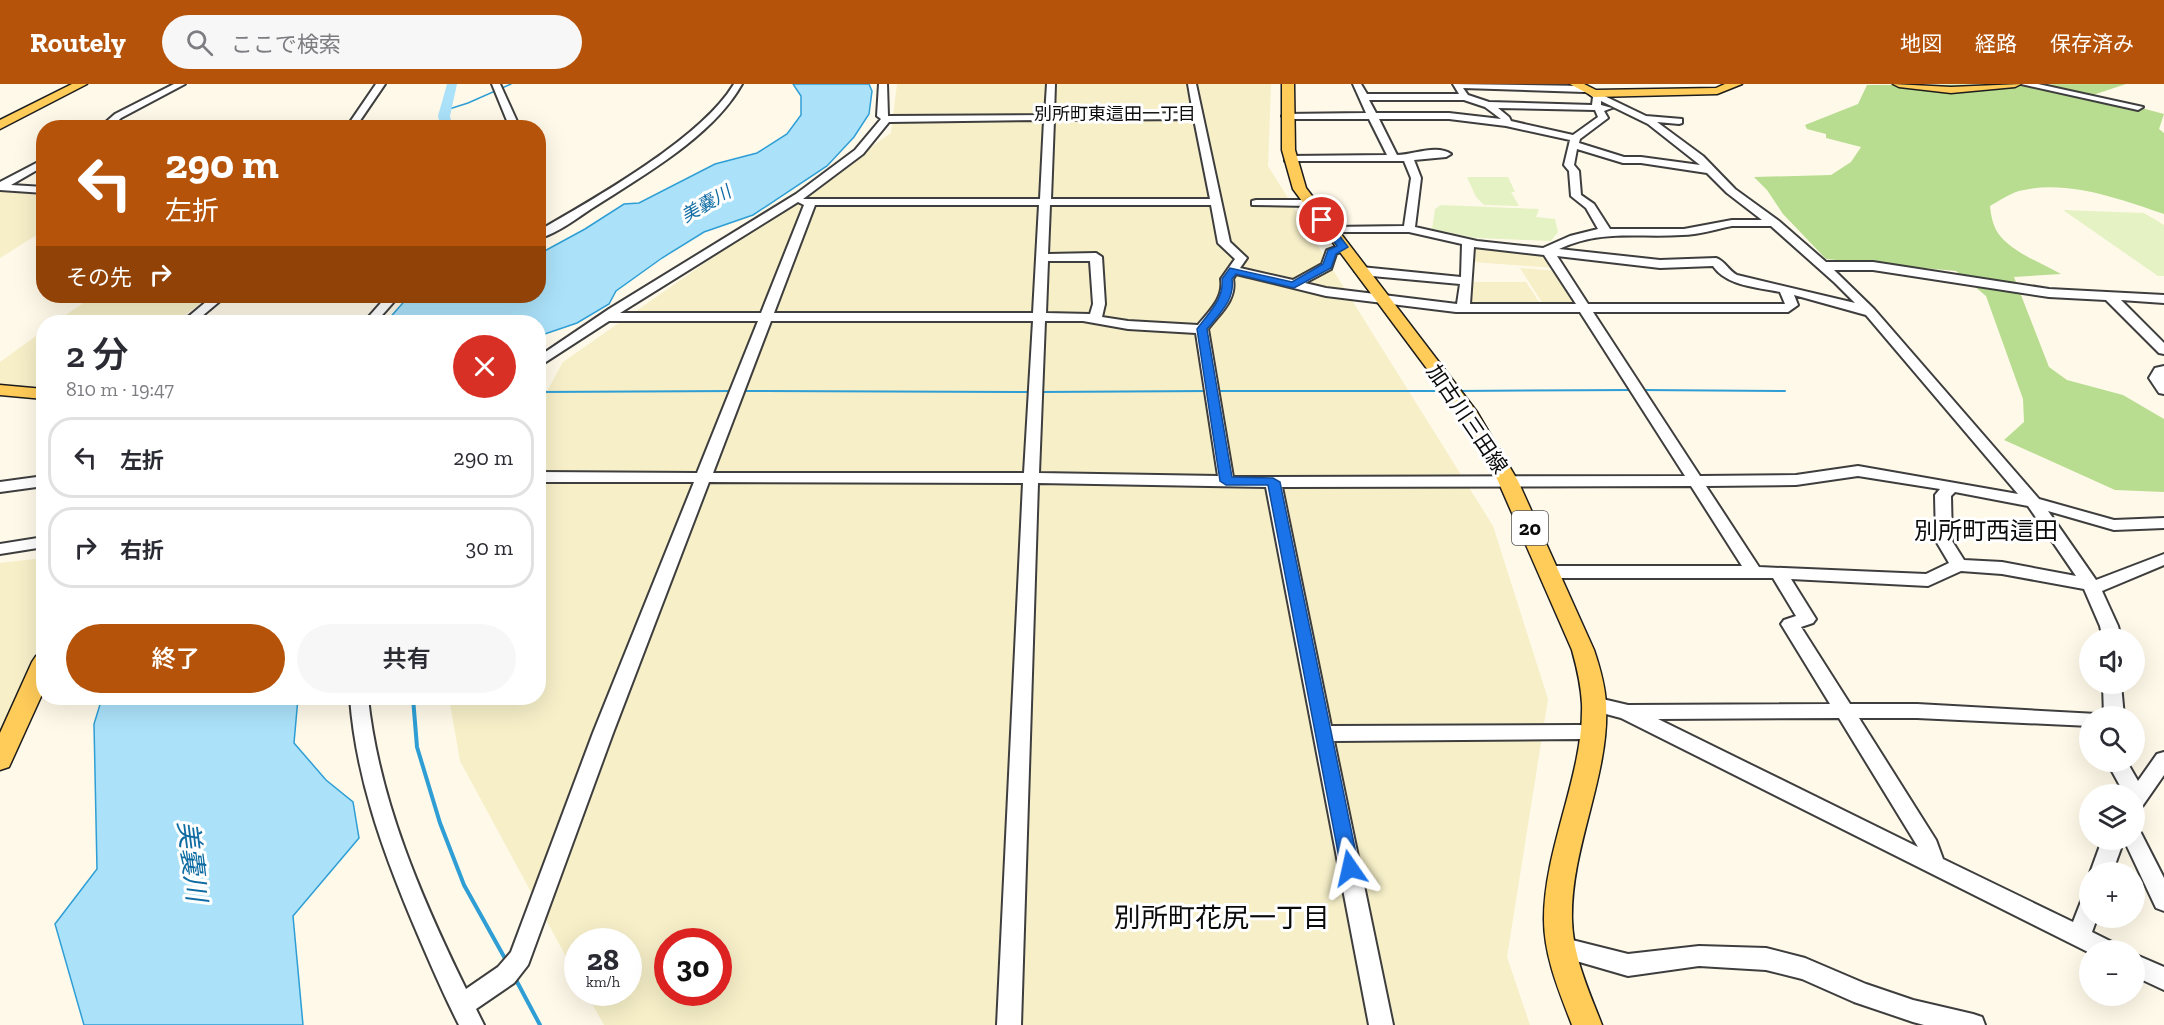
<!DOCTYPE html>
<html lang="ja">
<meta charset="utf-8">
<style>
body{margin:0;font-family:"Zilla Slab","Noto Sans JP",serif;background:#f7f7f7;color:#2b2b33;height:100vh;display:flex;flex-direction:column;font-size:22px;white-space:nowrap}
*{box-sizing:border-box;margin:0}
p{font-size:20px;color:#7c7c81}
.icon{flex:none;width:33px;height:33px;fill:none;stroke:currentColor;stroke-width:2;stroke-linecap:round;stroke-linejoin:round}
.map{position:relative;flex:1;overflow:hidden}
.panel{position:absolute;left:36px;top:231px;width:510px;height:390px;display:flex;flex-direction:column;background:#fff;border-radius:24px;box-shadow:0 6px 24px #0002}
.panel>*{flex:none}
.banner{position:absolute;left:36px;top:36px;width:510px;height:183px;border-radius:24px;box-shadow:0 6px 24px #0002;background:#b45309;color:#fff;overflow:hidden}
.buttons{position:absolute;left:2079px;top:544px;display:grid;gap:12px}
.buttons a{display:grid;place-items:center;width:66px;height:66px;border-radius:50%;background:#fff;box-shadow:0 6px 24px #0002;font-size:30px}
.speed{position:absolute;left:564px;top:844px;display:flex;gap:12px;font-size:30px;font-weight:700;text-align:center}
.speed>*{display:grid;place-content:center;width:78px;height:78px;border-radius:50%;background:#fff;box-shadow:0 6px 24px #0002;line-height:1}
.speed small{font-size:15px;font-weight:400}
.speed .limit{border:9px solid #d22;background:#fff;color:#111}
.pin{position:absolute;display:grid;place-items:center;width:51px;height:51px;color:#fff;margin:-26px;border:3px solid #fff;border-radius:50%;box-shadow:0 2px 6px #0007}
.me{position:absolute;width:66px;margin:-33px;rotate:349deg;stroke-linejoin:round;filter:drop-shadow(0 0 4px #0008)}
.turn{display:flex;align-items:center;gap:21px;height:126px;padding:0 30px;font-size:27px}
.turn .icon{width:78px;height:78px;stroke-width:2.5}
.turn b{display:block;font-size:42px;line-height:51px}
.then{display:flex;align-items:center;height:57px;padding:0 30px;background:#0003;gap:12px;font-size:22px}
.round{display:grid;place-items:center;flex:none;width:63px;height:63px;border-radius:32px;background:#f7f7f7}
.overview{display:flex;align-items:center;justify-content:space-between;height:102px;padding:0 30px}
h1{font-size:36px;font-weight:600;line-height:45px}
.button{display:flex;gap:12px;margin-top:auto;padding:12px 30px}
.button a{flex:1;height:69px;border-radius:36px;background:#b45309;color:#fff;font-size:24px;font-weight:600;line-height:69px;text-align:center}
.button a+a{background:#f7f7f7;color:#2b2b33}
ul{padding:0;list-style:none}
li{display:flex;align-items:center;gap:18px;height:81px;margin:0 12px 9px;padding:0 18px;border:3px solid #e1e1e2;border-radius:24px}
li div{flex:1}
li b{display:block;font-size:22px}
li em{font-style:normal}
header{display:flex;align-items:center;gap:36px;box-sizing:border-box;height:84px;padding:0 30px;background:#b45309;color:#fff}
header strong{font-size:28px}
nav{display:flex;gap:33px;margin-inline-start:auto;font-size:21px}
.search{width:420px;height:54px;background:#f7f7f7;display:flex;align-items:center;gap:15px;box-sizing:border-box;padding:0 21px;border-radius:33px;color:#7c7c81;font-size:22px}
.map>svg:first-child{display:block}
</style>
<header>
<strong>Routely</strong>
<div class="search"><svg class="icon" aria-label="search" viewBox="0 0 24 24"><circle cx="10" cy="10" r="6"/><path d="M15 15l6 6"/></svg>ここで検索</div>
<nav><a>地図</a><a>経路</a><a>保存済み</a></nav>
</header>
<div class="map">
<svg width="2164" height="941" viewBox="0 0 2164 941">
<rect width="100%" height="100%" fill="#fff9e9"/>
<!-- farmland -->
<g fill="#f6efc8" fill-rule="evenodd">
<path d="M897 0H1271L1268 82 1493 442 1548 615 1507 873 1530 941H604L586 909H628V858H578L577 893 460 677 449 614H538L539 322 563 278 891 49ZM668 858H718V909H668Z"/>
<polygon points="10,105 43,108 43,147 0,174 0,107"/>
<polygon points="1471,162 1542,168 1554,184 1473,178 1470,177"/>
<polygon points="1520,184 1557,187 1578,220 1543,220"/>
<polygon points="1471,198 1526,198 1541,221 1467,222"/>
<polygon points="94,212 211,212 175,238 55,238"/>
<polygon points="43,247 43,304 0,301 0,278"/>
<polygon points="43,474 43,547 0,686 0,479"/>
</g>
<!-- forest -->
<path fill="#b8dd90" d="M2126 0 2093 11 2164 30 2159 45 2164 49V130C2119 115 2067 95 2019 107 2009 110 1999 117 1990 122 1991 132 1993 144 2001 153 2015 169 2041 179 2061 190L2014 193 2049 283 2067 296 2123 311 2164 335V408L2115 406 2004 356 2024 338 2023 315 1986 212 1956 187 1826 175 1783 130 1767 106 1754 93 1831 91 1851 78 1861 63 1826 54V50L1807 45 1805 41 1858 20 1867 1Z"/>
<!-- pitch -->
<g fill="#e5f2c4">
<polygon points="1467,93 1508,93 1515,108 1511,108 1519,122 1484,121 1476,113"/>
<polygon points="1441,121 1539,125 1536,133 1555,135 1558,148 1551,157 1476,154 1432,145 1435,125"/>
<polygon points="2063,126 2144,129 2164,141 2164,192 2158,192"/>
</g>
<!-- water -->
<g fill="#abe2fa" stroke="#2e9ed5" stroke-width="1.5">
<polygon points="793,0 869,0 872,7 869,30 854,53 827,82 753,131 704,148 662,174 616,207 609,220 577,239 539,252 538,238 386,238 409,212 450,214 455,212 538,212 539,170 585,145 624,120 639,119 715,80 757,69 787,50 801,31 801,12"/>
<polygon points="102,614 298,614 294,659 326,696 353,718 359,754 293,832 303,941 84,941 55,840 97,785 94,640"/>
</g>
<g fill="none" stroke-linecap="round" stroke-linejoin="round">
<!-- stream-far2 -->
<polyline stroke="#2e9ed5" stroke-width="1.5" points="446,26 468,19 511,0"/>
<!-- stream-far1 -->
<g stroke="#2e9ed5" stroke-width="2">
<polyline points="1640,306 1785,307"/>
<polyline points="740,307 1031,308"/>
<polyline points="1217,307 1448,307"/>
<polyline points="1457,307 1634,306"/>
<polyline points="538,308 734,307"/>
<polyline points="1040,308 1208,307"/>
</g>
<!-- stream -->
<g stroke="#2e9ed5" stroke-width="4">
<polyline points="413,614 417,663 440,739 464,801 507,878"/>
<polyline points="515,894 540,941"/>
</g>
<!-- river -->
<polygon fill="#abe2fa" fill-rule="evenodd" points="447,0 457,0 450,32 453,44 441,44 438,32"/>
<!-- minor casing -->
<g stroke="#3e3e3e" stroke-width="4">
<g id="minor">
<polygon points="174,0 185,0 121,34 110,44 99,44 115,30"/>
<polygon points="376,0 385,0 355,44 346,44"/>
<polygon points="492,0 500,0 520,44 510,44"/>
<path d="M734 0H742C713 52 644 91 594 123 577 134 558 149 538 155V147C594 115 702 54 734 0Z"/>
<path d="M879 0H887L888 32 1045 31 1047 0H1055L1054 31 1193 29 1188 0H1196L1230 158 1247 174 1240 184 1293 196 1322 180 1327 166 1343 160 1347 161V165L1336 170 1331 185 1305 199 1326 204 1457 220 1460 200 1361 191 1355 187 1361 183 1461 193 1462 160 1409 148H1327V144L1331 143 1404 142 1411 94 1404 77H1285V73L1289 72 1387 71 1369 35H1287L1282 32 1284 30 1366 29 1353 0H1361L1367 10H1459L1453 0 1584 2 1589 5 1584 8 1463 4 1468 11 1489 18 1592 21 1593 13 1589 10 1594 7 1646 32 1682 35V39L1679 40 1657 38 1703 72 1735 105 1779 137 1826 178H1873L2049 205 2164 211V219L2121 216 2164 259V270L2159 269 2106 216 2049 213 1873 186H1834L1874 225 2039 415 2114 436 2164 434V444L2114 446 2048 427 2096 496 2164 470V481L2102 507 2118 542 2121 555H2103L2100 542 2084 505 2002 490 1961 487 1928 502 1791 495 1816 535 1813 539 1801 543 1850 620H1917L2097 630 2098 633H2090V642L1917 634H1859L1936 756 1943 775 2073 838 2082 815 2090 812V834H2097L2092 848 2116 860 2119 867H2090V869L1621 634 1587 625 1585 620 1587 615 1594 613 1628 621 1830 620 1781 540 1784 536 1796 532 1773 494H1550L1544 492 1542 488 1544 484 1550 482H1742L1691 402 1282 403 1331 642 1580 641 1600 645 1603 650 1600 655 1593 657 1580 655 1334 657 1393 941H1369L1266 403 1038 399 1021 941H997L1023 399 709 398 613 649 528 881 514 899 476 925 484 941H459C442 908 427 872 412 837 382 765 356 693 350 614H368C379 716 421 813 466 905L498 883 511 868 593 649 694 398H538V388L697 389 758 237H609L538 283V273L609 225 796 110 855 66 881 35 877 32ZM1369 16H1464L1485 23 1501 35 1449 29H1376ZM1601 17 1648 40 1700 81 1641 73H1624L1579 59 1580 55 1608 34 1604 27 1612 24 1601 21ZM1498 24 1595 26 1598 33 1573 51 1511 37 1509 33ZM1194 35 1210 115H1051L1054 36ZM1379 35H1449L1506 42 1570 56 1564 81 1569 87 1571 112 1586 124 1598 145 1570 152 1543 164 1477 157 1415 143 1421 94 1414 76 1446 73 1451 70C1437 60 1413 71 1397 71ZM1044 36 1040 115H803L863 70 889 38ZM1577 65 1623 79H1641L1707 89 1727 109 1762 136H1732L1684 145H1610L1594 120 1581 111 1579 87 1574 81ZM798 118 804 121 761 229H620ZM815 121H1039L1033 229H774ZM1050 121H1211L1218 159 1235 175 1221 195C1224 214 1210 226 1198 241L1128 237 1102 233 1105 220 1102 173 1096 169 1048 170ZM1732 142H1771L1835 199 1855 219 1737 191C1729 187 1724 176 1716 174L1660 176 1559 165C1602 145 1636 154 1682 151 1698 151 1716 145 1732 142ZM1474 163 1544 171 1576 220H1470ZM1557 172 1660 184 1713 182C1727 202 1756 203 1780 208L1785 220H1588ZM1048 177H1090L1093 220 1090 230 1046 229ZM1236 190 1326 212 1456 228H1580L1685 392 1233 393 1208 245C1220 229 1237 216 1233 195ZM1794 211 1866 231 2018 410 1858 382 1796 391 1700 392 1593 228H1788L1798 221ZM771 237H1033L1024 389H713ZM1045 237H1083L1128 245 1196 249 1218 392 1039 389ZM1858 392 1940 405 1935 411 1936 457 1949 479 1926 490 1759 483 1706 402 1796 401ZM1955 408 2028 422 2076 492 2002 478 1964 476 1952 457 1951 412ZM1839 634 1918 763 1658 635Z"/>
<polygon points="2021,0 2038,0 2143,23 2138,26"/>
<polygon points="44,75 44,82 11,101 44,103 44,109 0,106 0,98"/>
<polygon points="538,89 543,94 538,97"/>
<polygon points="1256,116 1309,116 1314,119 1309,122 1252,121 1252,117"/>
<polygon points="213,212 226,212 195,238 182,238"/>
<polygon points="387,212 399,212 376,238 364,238"/>
<polygon points="2164,282 2164,310 2159,309 2149,294 2155,284"/>
<polygon points="44,392 44,402 0,408 0,398"/>
<polygon points="44,453 44,463 0,470 0,460"/>
<polygon points="2103,600 2121,600 2124,633 2104,633"/>
<polygon points="2164,668 2164,691 2141,724 2134,726 2134,711 2125,711 2107,678 2127,678 2138,697 2157,670"/>
<polygon points="2134,746 2141,749 2164,794 2164,827 2156,824 2124,756 2134,756"/>
<polygon points="2102,756 2124,756 2112,789 2090,789"/>
<polygon points="1560,853 1628,870 1699,862 1766,864 1805,874 1866,900 1913,916 1973,930 1982,933 1985,941 1924,941 1913,938 1854,918 1802,895 1766,886 1699,882 1628,892 1552,870 1549,863 1552,856"/>
<polygon points="2134,870 2164,883 2164,906 2134,892"/>
</g>
</g>
<!-- major casing -->
<g stroke="#1c1c1c" stroke-width="3">
<g id="major">
<polygon points="72,0 87,0 0,45 0,36"/>
<path d="M1282 0H1294L1295 66 1306 104 1477 328 1518 397 1594 566C1600 584 1605 601 1606 620 1610 691 1570 764 1572 836 1573 873 1589 907 1602 941H1572C1559 907 1544 872 1544 835 1544 764 1584 690 1582 620 1581 601 1577 584 1572 566L1498 397 1460 329 1293 105 1282 66Z"/>
<polygon points="1570,0 1584,0 1596,6 1716,4 1725,0 1742,0 1717,10 1594,13"/>
<polygon points="1893,0 1951,3 2021,0 2015,3 1951,9 1899,3"/>
<polygon points="0,301 44,305 44,315 0,311"/>
<polygon points="44,570 44,606 9,683 0,686 0,649 32,578 36,572"/>
</g>
</g>
<!-- minor -->
<use href="#minor" fill="#fff" fill-rule="evenodd"/>
<!-- major -->
<use href="#major" fill="#ffcb59" fill-rule="evenodd"/>
</g>
<!-- route -->
<path fill="#1a73e8" stroke="#114b97" stroke-width="1.5" d="M1319 134H1326L1348 163 1336 170 1331 184 1294 204 1236 190 1232 195C1235 216 1220 229 1207 245L1232 393 1273 394 1280 398 1359 784 1356 790 1350 792 1344 790 1341 784 1268 401H1226L1220 397 1197 245C1209 228 1224 216 1222 195L1230 184 1292 198 1323 180 1328 166 1337 162 1318 136Z"/>
<g text-anchor="middle" stroke-width="6" stroke-linejoin="round" paint-order="stroke">
<!-- far-neighbourhood labels -->
<g font-size="18" fill="#0b0b0b" stroke="#fff">
<text x="1115" y="36">別所町東這田一丁目</text>
</g>
<!-- far-water labels -->
<g font-size="18" font-style="italic" fill="#0f6ca3" stroke="#fff">
<text transform="translate(706 120) rotate(-30)" y="6">美嚢川</text>
</g>
<!-- shield labels -->
<rect fill="#fff" stroke="#545454" stroke-width="1.5" x="1512" y="427" width="36" height="34" rx="4.5"/>
<g font-size="20" font-weight="bold" fill="#0b0b0b">
<text x="1530" y="451">20</text>
</g>
<!-- street labels -->
<g font-size="21" fill="#0b0b0b" stroke="#fff">
<text transform="translate(1467 335) rotate(56)" y="7">加古川三田線</text>
</g>
<!-- quarter labels -->
<g font-size="24" fill="#0b0b0b" stroke="#fff">
<text x="1986" y="455">別所町西這田</text>
</g>
<!-- near-water labels -->
<g font-size="27" font-style="italic" fill="#0f6ca3" stroke="#fff">
<text transform="translate(192 777) rotate(83)" y="9">美嚢川</text>
</g>
<!-- near-neighbourhood labels -->
<g font-size="27" fill="#0b0b0b" stroke="#fff">
<text x="1222" y="843">別所町花尻一丁目</text>
</g>
</g>
</svg>
<div class="buttons">
<a><svg class="icon" aria-label="sound" viewBox="0 0 24 24"><path d="M4 9h4l5-4v14l-5-4H4zM17 9q2 3 0 6"/></svg></a>
<a><svg class="icon" aria-label="search" viewBox="0 0 24 24"><circle cx="10" cy="10" r="6"/><path d="M15 15l6 6"/></svg></a>
<a><svg class="icon" aria-label="layers" viewBox="0 0 24 24"><path d="M12 4l9 5-9 5-9-5zM3 14l9 5 9-5"/></svg></a>
<a>+</a>
<a>−</a>
</div>
<div class="speed"><div>28<small>km/h</small></div><div class="limit">30</div></div>
<div class="pin" style="left:1322px;top:136px;background:#d93025"><svg class="icon" aria-label="arrive" viewBox="0 0 24 24"><path d="M6 21V4h12l-3 4 3 4H6"/></svg></div>
<svg class="me" style="left:1350px;top:784px" viewBox="-20 -20 40 40"><path d="M0-17L14 15 0 8-14 15z" fill="#1a73e8" stroke="#fff" stroke-width="4"/></svg>
<div class="banner">
<div class="turn"><svg class="icon" aria-label="left" viewBox="0 0 24 24"><path d="M17 20v-9H6M10 6l-5 5 5 5"/></svg><div><b>290 m</b>左折</div></div>
<div class="then">その先<svg class="icon" aria-label="right" viewBox="0 0 24 24"><path d="M7 20v-9h11M14 6l5 5-5 5"/></svg></div>
</div>
<section class="panel">
<div class="overview"><div><h1>2 分</h1><p>810 m · 19:47</p></div><a class="round" style="background:#d93025;color:#fff"><svg class="icon" aria-label="close" viewBox="0 0 24 24"><path d="M6 6l12 12M18 6L6 18"/></svg></a></div>
<ul>
<li><svg class="icon" aria-label="left" viewBox="0 0 24 24"><path d="M17 20v-9H6M10 6l-5 5 5 5"/></svg><div><b>左折</b></div><em>290 m</em></li>
<li><svg class="icon" aria-label="right" viewBox="0 0 24 24"><path d="M7 20v-9h11M14 6l5 5-5 5"/></svg><div><b>右折</b></div><em>30 m</em></li>
</ul>
<div class="button"><a>終了</a><a>共有</a></div>
</section>
</div>
